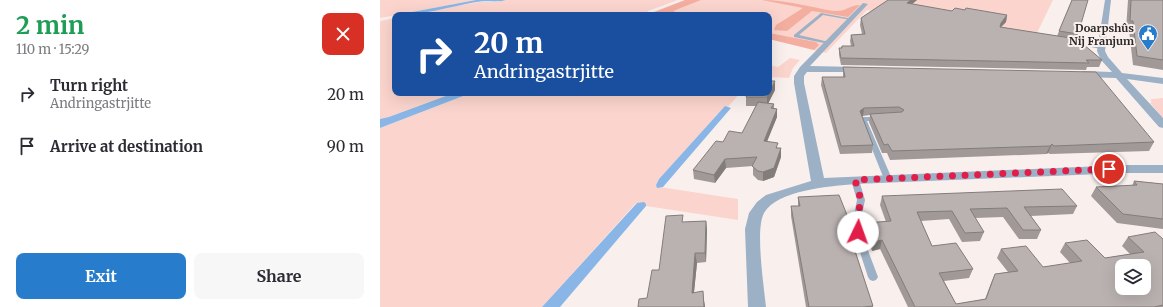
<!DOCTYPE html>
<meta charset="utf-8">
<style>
body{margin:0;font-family:Merriweather,serif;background:#f7f7f7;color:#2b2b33;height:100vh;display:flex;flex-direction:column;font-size:15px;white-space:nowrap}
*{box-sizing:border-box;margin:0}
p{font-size:13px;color:#7c7c81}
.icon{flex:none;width:22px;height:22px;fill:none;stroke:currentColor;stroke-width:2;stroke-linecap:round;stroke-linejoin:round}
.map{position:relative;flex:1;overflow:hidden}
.side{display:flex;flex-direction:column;background:#fff;width:380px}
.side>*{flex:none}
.banner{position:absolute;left:12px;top:12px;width:380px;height:84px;border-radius:8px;box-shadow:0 4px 16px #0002;background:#1a4fa0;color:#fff;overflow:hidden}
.buttons{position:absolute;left:735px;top:259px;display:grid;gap:8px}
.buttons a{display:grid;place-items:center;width:36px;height:36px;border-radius:8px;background:#fff;box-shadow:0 4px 16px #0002;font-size:20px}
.pin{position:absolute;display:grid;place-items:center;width:34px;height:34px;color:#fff;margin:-17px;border:2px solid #fff;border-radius:50%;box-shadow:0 1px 4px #0007}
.me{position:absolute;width:44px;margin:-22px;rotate:3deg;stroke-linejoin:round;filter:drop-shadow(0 0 3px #0008)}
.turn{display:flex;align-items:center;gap:14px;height:84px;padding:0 16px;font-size:18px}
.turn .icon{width:52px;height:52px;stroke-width:2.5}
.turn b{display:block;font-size:28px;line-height:34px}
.round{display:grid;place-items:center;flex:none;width:42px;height:42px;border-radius:8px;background:#f7f7f7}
.headline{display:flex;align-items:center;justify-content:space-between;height:68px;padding:0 16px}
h1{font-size:24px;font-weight:700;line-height:30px;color:#1e9e55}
.action{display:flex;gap:8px;margin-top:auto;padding:8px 16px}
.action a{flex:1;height:46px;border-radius:8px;background:#277dcb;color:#fff;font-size:16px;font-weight:700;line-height:46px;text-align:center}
.action a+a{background:#f7f7f7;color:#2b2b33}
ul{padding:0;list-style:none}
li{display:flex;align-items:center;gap:12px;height:52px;padding:0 16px}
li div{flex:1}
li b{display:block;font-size:15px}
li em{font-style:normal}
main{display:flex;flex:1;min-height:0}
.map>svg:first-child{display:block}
</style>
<main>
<section class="side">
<div class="headline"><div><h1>2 min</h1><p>110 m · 15:29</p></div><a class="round" style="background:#d93025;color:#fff"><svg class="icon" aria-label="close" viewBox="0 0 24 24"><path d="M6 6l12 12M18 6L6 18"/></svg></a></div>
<ul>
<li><svg class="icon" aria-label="right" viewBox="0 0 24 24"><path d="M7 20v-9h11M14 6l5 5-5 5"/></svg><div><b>Turn right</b><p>Andringastrjitte</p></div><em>20 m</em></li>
<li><svg class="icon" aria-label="arrive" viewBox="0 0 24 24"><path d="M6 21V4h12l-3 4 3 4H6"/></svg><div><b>Arrive at destination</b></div><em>90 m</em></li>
</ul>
<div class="action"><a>Exit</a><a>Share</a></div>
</section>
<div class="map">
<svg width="783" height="307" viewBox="0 0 783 307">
<rect width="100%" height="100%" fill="#f9f0ee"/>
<!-- green -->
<g fill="#fbd5cd">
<polygon points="0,0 96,0 0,18"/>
<polygon points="126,0 298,0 268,11 266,14 269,15 29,15 98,2 116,2"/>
<polygon points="305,0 673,0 656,35 652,38 487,10 446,53 389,39 389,15 277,15 273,12"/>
<polygon points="15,18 15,93 74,93 9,118 0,119 0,21"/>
<polygon points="410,58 420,60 413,68 409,78 389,77 389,65 398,67"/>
<polygon points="91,93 360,93 348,107 345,106 279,179 276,185 280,187 358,199 358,220 266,206 266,204 256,203 162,307 0,307 0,128"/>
<polygon points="783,98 783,118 770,103 772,102 770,100 772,99"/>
</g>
<!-- forest -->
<g fill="#f4aea0">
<polygon points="305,0 321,0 293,11 306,15 277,15 272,13"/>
<path d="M382 0C407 0 429 7 454 11 466 12 469 5 480 5L468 17 432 11 407 31 394 30 396 25 423 8Z"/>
<polygon points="389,33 436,42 439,45 434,50 389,39"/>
</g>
<!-- water -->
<g fill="#89b6e6">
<path d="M96 0H126C116 3 106 0 96 2 69 7 43 15 16 15Z"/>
<polygon points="74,93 91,93 0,128 0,119 9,117"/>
<polygon points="345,106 351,108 283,187 277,188 276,185 279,179"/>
<polygon points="264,202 266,204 266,206 180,307 162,307 257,203"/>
</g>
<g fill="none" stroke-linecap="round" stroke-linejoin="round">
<!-- lane -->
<g fill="#9cb0c6" fill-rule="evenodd">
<polygon points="441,13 473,19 471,20 443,15 419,35 449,42 449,44 414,37 414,35"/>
<polygon points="693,42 721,47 723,48 721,49 695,44 693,43"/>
<polygon points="483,117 498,117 501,119 498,121 487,121 512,179 511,181 505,181 504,179 480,119"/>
<polygon points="472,178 475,178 479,180 485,200 480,224 484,240 498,277 496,280 493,281 490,280 488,277 476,240 472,224 477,200 471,180"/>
</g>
<!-- street -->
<g fill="#9cb0c6" fill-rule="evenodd">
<polygon points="725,0 731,0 725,51 728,57 742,73 783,78 783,84 747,79 783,118 783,128 779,127 736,78 703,77 698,74 703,71 732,72 721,60 717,51"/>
<path d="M483 3 488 4 430 66 478 67 482 70 481 72H427L424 76V83L444 178 745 165H783V173H745L475 184C451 186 397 190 384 213 375 229 384 287 386 307H368L365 229 369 213 377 202 386 195 431 181 414 83V76L420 67Z"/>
</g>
</g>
<!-- wall -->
<g fill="#a09997">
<polygon points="508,0 537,0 532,4 572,11 585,10 627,15 626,22 621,27 677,36 692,0 698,34 696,39 722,60 719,67 707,67 706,70 461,65 459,55 459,48 461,48 462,46 471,46 470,41 471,35 482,34 480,25 481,18"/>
<polygon points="748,0 783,0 783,70 753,65 749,30 746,29"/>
<polygon points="463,67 774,142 769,151 670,154 668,153 666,154 510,160 507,153 502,153 489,122 490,115 483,116 482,116 493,145 492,153 460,154 441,85 442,77 463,77"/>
<polygon points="395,90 388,103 394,104 394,108 397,109 397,117 387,141 398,148 401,148 401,157 394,177 383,181 378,180 373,175 373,166 346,168 335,183 314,179 313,170 362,133 376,106 366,106 366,97"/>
<polygon points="754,181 783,184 783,229 737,223 711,196 716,187 752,186"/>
<polygon points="502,196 697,206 693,214 651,216 661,230 657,239 639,239 623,217 595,218 604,232 600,241 582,242 569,219 541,221 552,246 593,269 589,278 564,281 576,304 605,299 611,283 615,274 628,272 617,258 621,249 663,267 690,263 680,252 685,243 725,258 750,254 742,246 748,237 783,239 783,307 528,307 500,249 492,251 484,232 485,223 506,222 500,205"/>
<polygon points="418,197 475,250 493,307 426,307 411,216 411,206 418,206"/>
<polygon points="326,221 327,230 326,262 317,263 314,292 324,301 325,307 258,307 267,298 279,270 304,222"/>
</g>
<!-- shaded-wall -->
<g fill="#827d7b">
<polygon points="531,0 537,0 526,9 527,3"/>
<polygon points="627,15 626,22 619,29 621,23"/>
<polygon points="395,81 395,90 387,106 387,97"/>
<polygon points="484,108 483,116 479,119 480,111"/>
<polygon points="397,109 397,117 384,149 384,141"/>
<polygon points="672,144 668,153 666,154 670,146"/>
<polygon points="401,148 401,157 394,177 383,181 383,172"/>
<polygon points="345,159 346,168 335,183 334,175"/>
<polygon points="326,221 327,230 326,262 325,253"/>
<polygon points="502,240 500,249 492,251 493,242"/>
<polygon points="476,244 474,254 473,245"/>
<polygon points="315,253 317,263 313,302 312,293"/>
<polygon points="323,291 324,301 325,307 324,307"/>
</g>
<!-- building -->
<g fill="#bab2b0" stroke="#827d7b" fill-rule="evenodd">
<polygon points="508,0 531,0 527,3 572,11 575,8 585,10 586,8 627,15 621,23 620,27 697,39 722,60 706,60 709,63 461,58 459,48 462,48 462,46 474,46 471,35 485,34 481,18"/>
<polygon points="692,0 708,0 698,34 679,31"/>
<polygon points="751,0 783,0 783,60 757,56 753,21 750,21"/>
<polygon points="463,67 716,72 774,142 674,146 672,144 670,146 512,151 508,144 504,145 490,114 522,112 524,110 519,107 484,108 480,111 493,145 461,146 442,77 465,77"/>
<polygon points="389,81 395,81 389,93"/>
<polygon points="368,93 389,93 387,97 366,97"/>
<polygon points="378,102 394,104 391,108 397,109 384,141 398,143 396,148 401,148 394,168 383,172 378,171 372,166 377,157 345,159 334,175 313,170 336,141 343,142 349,131 362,133"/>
<polygon points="754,181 783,184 783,219 743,214 716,187 757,185"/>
<path d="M682 189 697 206 644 207 661 230H643L627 208 590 209 604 232 585 233 572 211 537 212 552 246 576 243 593 269 559 273 576 304 606 299 615 274 638 271 621 249 646 246 663 267 702 261 685 243 707 240 725 258 764 252 748 237 775 232 783 239V305L774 307H535L502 240 493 242 485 223 511 221 502 196ZM742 266H764V288H742Z"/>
<polygon points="459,195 471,225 476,244 473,245 493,306 483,307 429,307 411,206 420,206 418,197"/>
<polygon points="303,215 302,222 326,221 325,253 315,253 312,293 323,291 324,307 258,307 259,299 267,298 272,270 279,270 286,216"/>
</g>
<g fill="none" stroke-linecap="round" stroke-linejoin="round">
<!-- route -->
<polyline stroke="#e11d48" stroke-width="7" stroke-dasharray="0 12.6" points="478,232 476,224 481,200 475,180 729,169"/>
</g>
<!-- icons -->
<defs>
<g id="civic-pin" transform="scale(1)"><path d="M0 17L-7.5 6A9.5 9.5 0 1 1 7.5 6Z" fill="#277dcb" stroke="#f9f0ee"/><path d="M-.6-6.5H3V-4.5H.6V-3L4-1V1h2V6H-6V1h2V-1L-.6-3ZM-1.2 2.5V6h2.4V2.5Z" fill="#fff"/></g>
</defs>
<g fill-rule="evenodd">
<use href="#civic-pin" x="768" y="34"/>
</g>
<g text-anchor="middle" stroke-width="4" stroke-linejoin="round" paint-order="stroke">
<!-- far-poi labels -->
<g font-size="11" font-weight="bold" fill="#2b2827" stroke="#f9f0ee" text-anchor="end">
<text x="754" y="32">Doarpshûs<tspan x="754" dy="13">Nij Franjum</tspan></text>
</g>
</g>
</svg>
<div class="buttons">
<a><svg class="icon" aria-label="layers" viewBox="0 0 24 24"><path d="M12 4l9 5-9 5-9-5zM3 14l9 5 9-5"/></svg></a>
</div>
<div class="pin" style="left:729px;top:169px;background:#d93025"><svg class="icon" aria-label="arrive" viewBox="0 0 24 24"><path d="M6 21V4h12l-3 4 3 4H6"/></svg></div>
<svg class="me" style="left:478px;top:232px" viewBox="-20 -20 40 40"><circle r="19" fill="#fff"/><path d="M0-13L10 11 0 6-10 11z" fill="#e11d48"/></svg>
<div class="banner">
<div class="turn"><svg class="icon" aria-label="right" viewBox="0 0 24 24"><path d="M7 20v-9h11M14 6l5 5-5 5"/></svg><div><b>20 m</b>Andringastrjitte</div></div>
</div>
</div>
</main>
